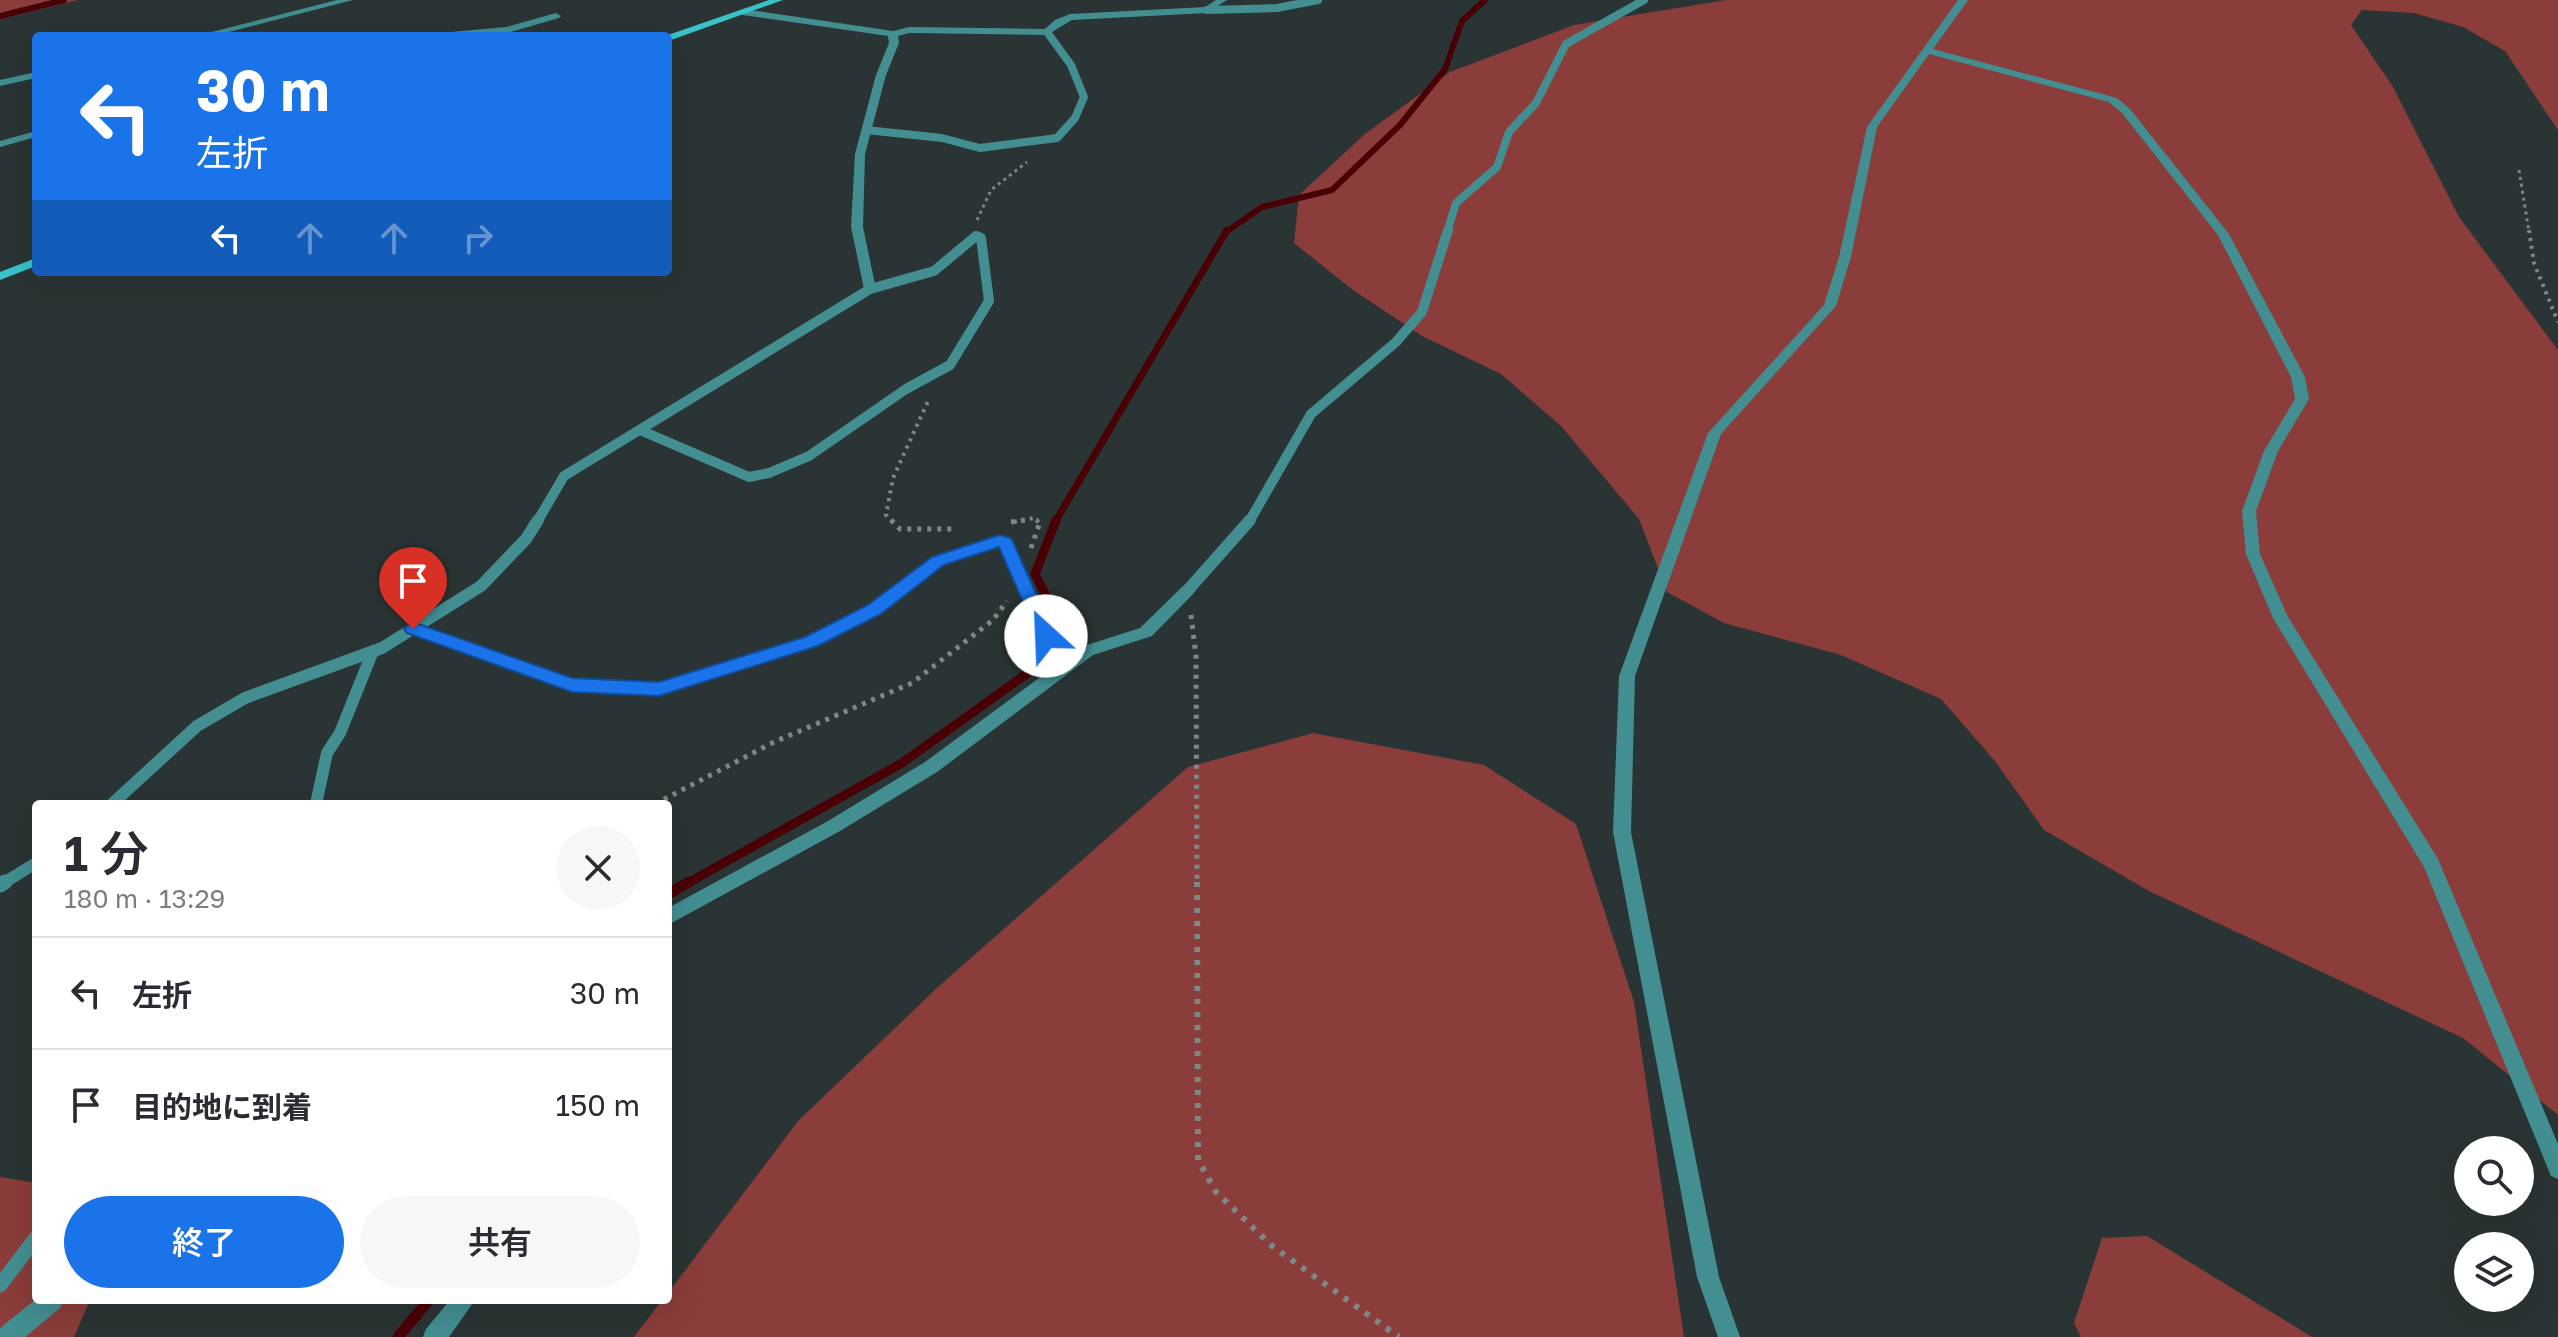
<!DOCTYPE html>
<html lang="ja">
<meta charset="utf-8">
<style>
body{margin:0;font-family:"Golos Text","Noto Sans JP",sans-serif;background:#f7f7f7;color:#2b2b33;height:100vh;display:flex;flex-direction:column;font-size:30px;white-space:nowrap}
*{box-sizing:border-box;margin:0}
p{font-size:26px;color:#7c7c81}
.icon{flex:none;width:44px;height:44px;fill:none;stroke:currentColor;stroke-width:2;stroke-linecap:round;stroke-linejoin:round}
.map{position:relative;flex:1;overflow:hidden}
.details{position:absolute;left:32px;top:800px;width:640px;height:504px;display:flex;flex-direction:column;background:#fff;border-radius:8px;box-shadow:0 8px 32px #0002}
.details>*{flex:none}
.banner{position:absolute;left:32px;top:32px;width:640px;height:244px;border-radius:8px;box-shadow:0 8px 32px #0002;background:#1a73e8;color:#fff;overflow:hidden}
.controls{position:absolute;left:2454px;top:1136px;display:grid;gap:16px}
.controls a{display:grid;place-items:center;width:80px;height:80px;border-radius:50%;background:#fff;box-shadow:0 8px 32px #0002;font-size:40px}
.pin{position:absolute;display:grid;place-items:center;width:68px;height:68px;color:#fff;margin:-82px -34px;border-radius:50% 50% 50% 0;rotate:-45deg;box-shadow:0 0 8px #0007}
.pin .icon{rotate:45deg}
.me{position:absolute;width:88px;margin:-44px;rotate:335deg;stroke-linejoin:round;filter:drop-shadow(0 0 6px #0008)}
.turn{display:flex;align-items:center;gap:28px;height:168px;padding:0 32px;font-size:36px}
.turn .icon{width:104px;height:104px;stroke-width:2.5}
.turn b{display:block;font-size:56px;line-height:68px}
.lanes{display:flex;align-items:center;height:76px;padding:0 32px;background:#0003;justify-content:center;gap:40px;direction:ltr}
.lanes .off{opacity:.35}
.round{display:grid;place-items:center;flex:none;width:84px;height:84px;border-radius:42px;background:#f7f7f7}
.summary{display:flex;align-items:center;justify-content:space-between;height:136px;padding:0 32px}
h1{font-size:48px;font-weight:600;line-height:60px}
.button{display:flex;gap:16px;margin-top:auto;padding:16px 32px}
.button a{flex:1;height:92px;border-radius:48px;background:#1a73e8;color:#fff;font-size:32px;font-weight:600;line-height:92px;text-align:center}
.button a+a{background:#f7f7f7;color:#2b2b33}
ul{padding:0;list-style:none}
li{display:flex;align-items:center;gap:24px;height:112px;padding:0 32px;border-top:2px solid #e1e1e2}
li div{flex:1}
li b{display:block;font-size:30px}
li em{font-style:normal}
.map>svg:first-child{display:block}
</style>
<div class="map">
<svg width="2558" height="1337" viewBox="0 0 2558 1337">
<rect width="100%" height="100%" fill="#2b3434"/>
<!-- forest -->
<g fill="#8a3d3a">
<polygon points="0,0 78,0 0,19"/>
<polygon points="1726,0 2558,0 2558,130 2505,51 2463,27 2414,13 2362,10 2351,25 2393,87 2459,217 2558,350 2558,1115 2463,1038 2149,891 2044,830 1995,761 1941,699 1841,655 1724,623 1667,592 1639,519 1561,426 1501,374 1422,336 1353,290 1294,243 1299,195 1365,134 1450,72 1574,25"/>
<polygon points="1313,733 1484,765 1576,824 1634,1002 1684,1337 634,1337 662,1300 668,1300 668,1293 798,1121 938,987 1188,767"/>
<polygon points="0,1177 36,1183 36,1300 90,1300 74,1337 0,1337"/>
<polygon points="2147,1236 2312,1337 2081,1337 2074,1323 2102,1238"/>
</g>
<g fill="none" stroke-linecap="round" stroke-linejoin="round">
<!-- stream-far3 -->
<g stroke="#490005" stroke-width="6">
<polyline points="0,16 64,0"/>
<polyline points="1226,232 1262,207 1332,190 1400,125 1445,69 1462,21 1485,0"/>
</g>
<!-- stream-far2 -->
<polyline stroke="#490005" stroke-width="7" points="1055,522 1227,230"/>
<!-- stream-far1 -->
<polyline stroke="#490005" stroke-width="9" points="686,884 902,763 1039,665 1065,634 1035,574 1056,520"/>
<!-- stream -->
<g stroke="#490005" stroke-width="11">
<polyline points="668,894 689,882"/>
<polyline points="398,1337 429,1300"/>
</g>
<!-- path-far3 -->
<g stroke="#7f8787" stroke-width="3" stroke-dasharray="3 4" stroke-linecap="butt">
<polyline points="2519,170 2529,232"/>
<polyline points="977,220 991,190 1027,162"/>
</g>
<!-- path-far2 -->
<g stroke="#7f8787" stroke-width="4" stroke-dasharray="3 5" stroke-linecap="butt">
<polyline points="2529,230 2534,263 2558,322"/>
<polyline points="893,522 886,515 893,478 929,399"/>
<polyline points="1014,522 1034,518 1039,522"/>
</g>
<!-- path-far1 -->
<g stroke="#7f8787" stroke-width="5" stroke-dasharray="4 6" stroke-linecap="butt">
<polyline points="891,520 900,529 957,529"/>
<polyline points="1011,522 1025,520"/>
<polyline points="1031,548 1040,522 1036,520"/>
<polyline points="1191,615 1196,656 1197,884"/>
<polyline points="655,804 774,742 912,683 993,620 1007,601"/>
</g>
<!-- path -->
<polyline stroke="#7f8787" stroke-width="6" stroke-dasharray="5 8" stroke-linecap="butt" points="1197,882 1198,1160 1216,1192 1272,1246 1399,1337"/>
<!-- service-far3 -->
<g stroke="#428e91" stroke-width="8">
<polyline points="1207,10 1277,8 1318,0"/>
<polyline points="866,130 942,138 980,148 1057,138 1075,118 1084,97 1071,65 1047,32"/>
<polyline points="1447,232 1456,203 1497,167 1509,132 1536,103 1566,44 1644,0"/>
</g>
<!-- service-far2 -->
<g stroke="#428e91" stroke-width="10">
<polyline points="537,522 564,476 870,289 934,271 976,236 981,238 989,301 950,365 906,389 809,456 769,473 749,477 640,430"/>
<polyline points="1249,522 1311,414 1396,342 1422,312 1448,230"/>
</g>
<!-- service-far1 -->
<g stroke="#428e91" stroke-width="12">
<polyline points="1188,590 1250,520"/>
<polyline points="413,629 572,685 659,689 812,642 875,610 938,561 999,541 1005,542 1046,636 1087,651"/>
<polyline points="112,804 197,726 245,698 382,648 481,586 526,539 538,520"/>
<polyline points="316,804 327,753 340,733 373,651"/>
<polyline points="2,884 36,863"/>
</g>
<!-- service -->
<g stroke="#428e91" stroke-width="15">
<polyline points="0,885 5,882"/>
<polyline points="0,1285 36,1238"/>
</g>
<!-- minor -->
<g fill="#428e91" fill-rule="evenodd">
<polygon points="337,0 353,0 213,36 196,36"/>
<polygon points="1216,0 1227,0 1207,13 1072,20 1047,35 909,33 898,36 899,43 886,75 865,154 863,227 876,289 870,293 864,289 851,227 855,154 876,75 889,43 888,36 743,15 738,12 743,9 893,31 909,27 1045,29 1055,20 1070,14 1205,7"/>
<polygon points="1958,0 1968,0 1933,49 2117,98 2130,109 2229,234 2305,377 2309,399 2278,451 2256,511 2260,554 2288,617 2438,859 2558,1144 2558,1179 2551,1176 2424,867 2273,618 2246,554 2242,511 2264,451 2295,399 2291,377 2218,235 2122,113 2109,102 1929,54 1877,127 1851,257 1836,306 1721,434 1635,676 1631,832 1719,1277 1740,1337 1718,1337 1697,1277 1613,832 1619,676 1708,433 1824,305 1839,257 1867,127"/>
<polygon points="556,13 561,16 559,18 507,33 435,36 440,33 506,27"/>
<polygon points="36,72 36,78 0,86 0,80"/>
<polygon points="36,131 36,137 0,147 0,141"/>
<polygon points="1188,585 1193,586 1196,590 1193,594 1152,636 1093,655 937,772 840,831 668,925 668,908 828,821 925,762 1081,647 1140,628 1183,586"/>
<polygon points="36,1299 63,1300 60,1308 25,1337 0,1337 0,1328"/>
<polygon points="450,1300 475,1300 449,1337 423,1337 426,1329"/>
</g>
<!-- secondary -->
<g fill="#39c2c8" fill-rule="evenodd">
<polygon points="769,0 783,0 671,40 668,41 668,36 665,36"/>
<polygon points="36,258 36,266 0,280 0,272"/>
</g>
</g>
<!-- route -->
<polygon fill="#1a73e8" stroke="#114b97" stroke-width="2" points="999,535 1011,538 1013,542 1055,636 1053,641 1040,641 999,547 944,565 881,614 818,646 659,696 572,692 407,633 404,629 413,622 572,678 659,682 805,637 868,605 932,557"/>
</svg>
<div class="controls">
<a><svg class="icon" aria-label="search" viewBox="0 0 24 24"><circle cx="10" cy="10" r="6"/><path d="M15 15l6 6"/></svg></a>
<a><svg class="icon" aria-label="layers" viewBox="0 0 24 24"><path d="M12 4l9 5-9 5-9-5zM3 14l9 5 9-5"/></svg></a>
</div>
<div class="pin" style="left:413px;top:629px;background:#d93025"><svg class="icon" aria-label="arrive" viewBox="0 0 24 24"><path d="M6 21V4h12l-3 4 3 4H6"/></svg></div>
<svg class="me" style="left:1046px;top:636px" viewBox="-20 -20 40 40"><circle r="19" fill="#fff"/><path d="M0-13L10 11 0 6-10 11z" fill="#1a73e8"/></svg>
<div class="banner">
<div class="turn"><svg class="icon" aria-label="left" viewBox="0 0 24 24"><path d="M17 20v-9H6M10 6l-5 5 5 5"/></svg><div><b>30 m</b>左折</div></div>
<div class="lanes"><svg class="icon" aria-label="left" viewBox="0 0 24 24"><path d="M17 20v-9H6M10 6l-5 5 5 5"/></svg><svg class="icon off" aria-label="ahead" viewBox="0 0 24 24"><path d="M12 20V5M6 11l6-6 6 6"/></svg><svg class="icon off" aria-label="ahead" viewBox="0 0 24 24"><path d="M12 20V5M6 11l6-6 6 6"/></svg><svg class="icon off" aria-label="right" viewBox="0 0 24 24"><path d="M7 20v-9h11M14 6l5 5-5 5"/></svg></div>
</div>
<section class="details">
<div class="summary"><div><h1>1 分</h1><p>180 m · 13:29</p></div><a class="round"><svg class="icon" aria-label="close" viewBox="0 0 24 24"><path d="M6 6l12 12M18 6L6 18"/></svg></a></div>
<ul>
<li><svg class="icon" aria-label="left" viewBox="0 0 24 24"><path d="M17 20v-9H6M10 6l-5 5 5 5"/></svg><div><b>左折</b></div><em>30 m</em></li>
<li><svg class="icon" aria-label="arrive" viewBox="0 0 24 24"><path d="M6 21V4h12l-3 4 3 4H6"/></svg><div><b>目的地に到着</b></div><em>150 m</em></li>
</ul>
<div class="button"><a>終了</a><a>共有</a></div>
</section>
</div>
